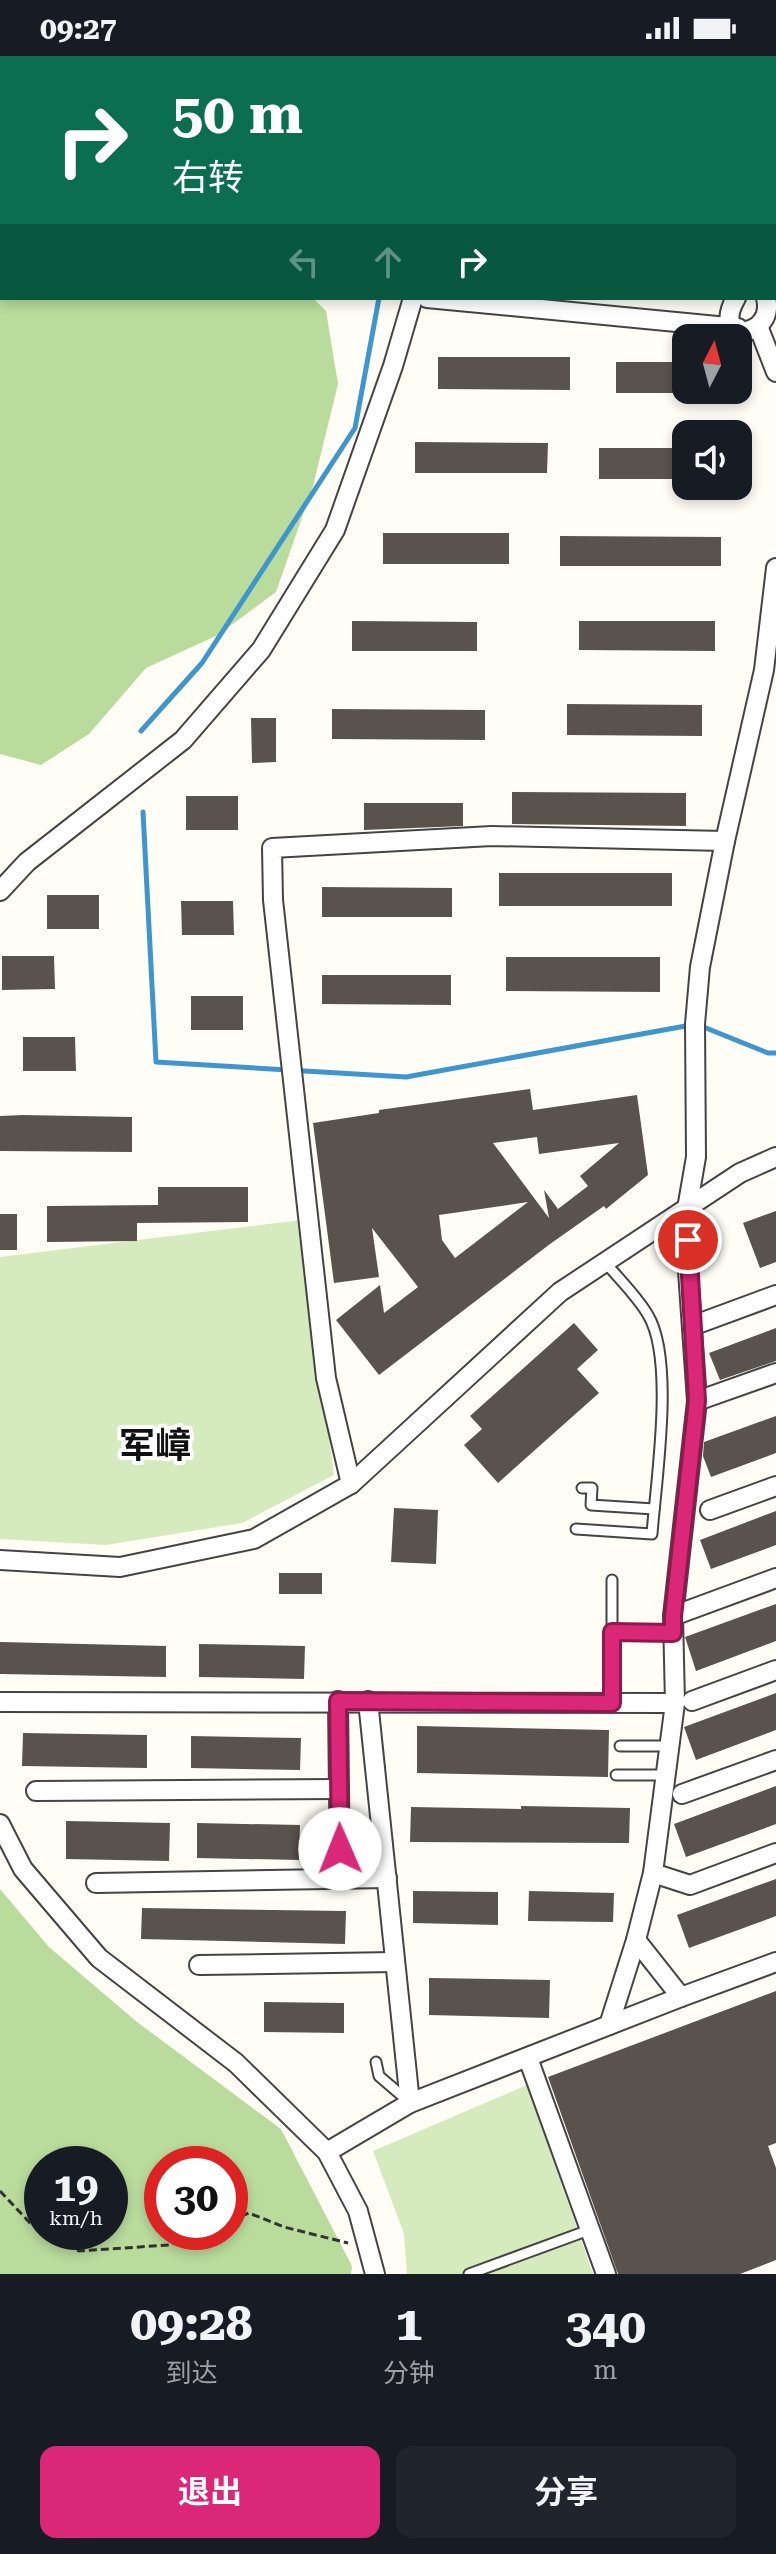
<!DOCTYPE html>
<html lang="zh">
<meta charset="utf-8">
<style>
body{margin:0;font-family:"Roboto Serif","Noto Sans SC",serif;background:#20242c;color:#f1f3f6;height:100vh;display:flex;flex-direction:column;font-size:30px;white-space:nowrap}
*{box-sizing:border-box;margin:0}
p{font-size:26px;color:#9ea1a6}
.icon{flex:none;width:44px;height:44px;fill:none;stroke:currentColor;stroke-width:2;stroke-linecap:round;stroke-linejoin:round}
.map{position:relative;height:2218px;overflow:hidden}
.drawer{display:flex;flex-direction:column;background:#171b24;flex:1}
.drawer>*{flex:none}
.top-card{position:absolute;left:0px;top:0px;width:776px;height:244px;box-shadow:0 4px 12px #0003;background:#0b6e4f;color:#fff;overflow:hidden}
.needle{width:52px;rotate:6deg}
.fabs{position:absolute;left:672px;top:268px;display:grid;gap:16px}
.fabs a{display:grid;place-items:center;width:80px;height:80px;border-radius:16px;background:#171b24;box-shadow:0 4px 12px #0003;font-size:40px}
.speed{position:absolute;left:24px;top:2090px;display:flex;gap:16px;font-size:40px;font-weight:700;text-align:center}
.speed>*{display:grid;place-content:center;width:104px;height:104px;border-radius:50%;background:#171b24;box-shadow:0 4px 12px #0003;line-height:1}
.speed small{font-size:20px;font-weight:400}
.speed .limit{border:12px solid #d22;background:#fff;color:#111}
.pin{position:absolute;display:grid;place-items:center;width:68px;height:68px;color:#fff;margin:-34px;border:4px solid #fff;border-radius:50%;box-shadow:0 2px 8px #0007}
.me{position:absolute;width:88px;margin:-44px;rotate:359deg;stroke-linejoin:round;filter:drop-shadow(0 0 6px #0008)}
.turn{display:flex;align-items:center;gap:28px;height:168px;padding:0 40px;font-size:36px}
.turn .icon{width:104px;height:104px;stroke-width:2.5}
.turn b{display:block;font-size:56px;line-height:68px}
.lanes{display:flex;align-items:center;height:76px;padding:0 40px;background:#0003;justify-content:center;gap:40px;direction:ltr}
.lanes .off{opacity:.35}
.eta{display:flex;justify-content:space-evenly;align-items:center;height:136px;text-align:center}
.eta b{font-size:48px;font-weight:700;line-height:56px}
.primary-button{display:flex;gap:16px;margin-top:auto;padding:16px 40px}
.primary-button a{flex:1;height:92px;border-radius:16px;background:#db2777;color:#fff;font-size:32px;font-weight:700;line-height:92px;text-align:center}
.primary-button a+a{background:#20242c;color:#f1f3f6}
.status{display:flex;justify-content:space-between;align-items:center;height:56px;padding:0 40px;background:#171b24;direction:ltr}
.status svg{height:22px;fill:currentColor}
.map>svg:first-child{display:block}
</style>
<div class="status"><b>09:27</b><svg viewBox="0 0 49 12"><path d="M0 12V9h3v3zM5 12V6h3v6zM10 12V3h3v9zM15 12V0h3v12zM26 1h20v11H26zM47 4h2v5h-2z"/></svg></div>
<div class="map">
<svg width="776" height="2218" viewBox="0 0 776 2218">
<rect width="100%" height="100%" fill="#fffdf5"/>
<!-- green -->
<g fill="#d5ebbd">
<polygon points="301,1164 334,1419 242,1467 106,1489 0,1483 0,1201"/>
<polygon points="527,2029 593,2218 407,2218 404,2178 373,2095"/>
</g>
<!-- forest -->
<g fill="#b9dc9c" fill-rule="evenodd">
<polygon points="0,0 66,2 2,2 2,242 313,242 326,255 338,328 313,430 276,536 218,579 146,612 89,678 41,709 0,698"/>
<path d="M0 1833 49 1891 137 1966 281 2073 352 2210 351 2218H0ZM42 2108H110V2176H42ZM162 2108H230V2176H162Z"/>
</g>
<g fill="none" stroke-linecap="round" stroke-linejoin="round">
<!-- stream -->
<g stroke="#3f96cf" stroke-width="5">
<polyline points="422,2 422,0"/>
<polyline points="141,675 202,607 355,372 379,242"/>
<polyline points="143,756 156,1006 406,1021 691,969"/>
<polyline points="701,970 768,997 776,997"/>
</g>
</g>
<!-- building -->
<g fill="#5a524d" fill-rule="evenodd">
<polygon points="438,301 570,301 570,334 438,333"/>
<rect x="616" y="306" width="70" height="31"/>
<polygon points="415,386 548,387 547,417 415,417"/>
<rect x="599" y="392" width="87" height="31"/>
<rect x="383" y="477" width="126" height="31"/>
<polygon points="560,480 721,481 721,510 560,510"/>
<polygon points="352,565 477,566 477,595 352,595"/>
<polygon points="579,565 715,565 715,595 579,594"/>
<polygon points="567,648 702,649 702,680 567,679"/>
<polygon points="332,653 485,654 485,684 332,683"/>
<polygon points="251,662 276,662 276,706 252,707"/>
<polygon points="512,736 686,737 686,770 512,768"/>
<rect x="186" y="740" width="52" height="34"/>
<polygon points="364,747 463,747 463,770 364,774"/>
<rect x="499" y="817" width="173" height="33"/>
<polygon points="322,831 452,832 452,861 322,861"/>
<rect x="47" y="839" width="52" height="34"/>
<polygon points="181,845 233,845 234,879 182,879"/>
<polygon points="2,900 54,900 55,933 2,934"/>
<polygon points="506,901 660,901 660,936 506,935"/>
<polygon points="322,919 451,919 451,949 322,948"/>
<rect x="191" y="940" width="52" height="34"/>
<polygon points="23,981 75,981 76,1015 23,1015"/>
<path d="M530 1033 533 1054 637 1039 648 1119 606 1153 604 1150 550 1188 379 1319 336 1264 380 1229 384 1257 418 1231 372 1172 379 1221 334 1227 313 1067 379 1057V1054ZM537 1081 539 1098 619 1087 580 1120 588 1130 558 1153 544 1134 549 1162 493 1087ZM528 1146 455 1202 442 1184 439 1159Z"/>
<polygon points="23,1059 132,1061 132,1096 0,1095 0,1060"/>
<polygon points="158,1131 248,1131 248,1166 137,1167 137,1185 47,1186 47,1150 158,1149"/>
<polygon points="776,1155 776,1206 760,1212 743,1167"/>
<rect x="0" y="1158" width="17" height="36"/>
<polygon points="574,1267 598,1294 577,1313 599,1337 498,1427 464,1389 482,1373 470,1360"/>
<polygon points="776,1272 776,1305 720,1324 709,1297"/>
<polygon points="776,1360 776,1397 711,1421 703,1400 704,1386"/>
<polygon points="394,1452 438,1454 436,1508 391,1506"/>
<polygon points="776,1455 776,1489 711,1513 700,1484"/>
<rect x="279" y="1517" width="43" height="21"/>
<polygon points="776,1548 776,1585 696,1615 685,1581"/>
<polygon points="0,1586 166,1590 166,1621 0,1618"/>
<polygon points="199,1588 305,1590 304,1623 199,1621"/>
<polygon points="776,1637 776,1674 696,1704 684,1671"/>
<polygon points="417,1670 609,1674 608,1721 417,1717"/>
<polygon points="23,1677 147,1679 147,1712 22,1710"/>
<polygon points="191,1680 301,1682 300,1714 191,1712"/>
<polygon points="776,1730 776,1768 686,1801 674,1768"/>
<polygon points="521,1750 630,1752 629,1787 410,1786 411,1751 521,1753"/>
<polygon points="66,1765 170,1767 169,1805 66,1803"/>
<polygon points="197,1767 300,1769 299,1804 197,1802"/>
<polygon points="776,1823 776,1860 689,1892 677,1859"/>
<polygon points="413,1835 498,1836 498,1869 413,1867"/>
<polygon points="529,1835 614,1837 613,1866 528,1865"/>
<polygon points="142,1852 346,1855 345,1888 141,1883"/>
<polygon points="429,1922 550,1924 549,1962 429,1959"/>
<polygon points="776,1935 776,2087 768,2090 776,2112 776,2204 740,2218 618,2218 548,2021"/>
<polygon points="264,1946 344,1947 344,1977 264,1976"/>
</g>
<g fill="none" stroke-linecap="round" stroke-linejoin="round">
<!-- service casing -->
<g stroke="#444" stroke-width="13">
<g id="service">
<polyline points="582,1432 592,1432 591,1449 654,1453"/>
<path d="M576 1473 652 1478C656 1424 675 1304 648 1259 637 1240 619 1223 605 1206"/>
<polyline points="612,1576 673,1577"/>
<polyline points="612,1647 612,1524"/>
<polyline points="620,1690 669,1690"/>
<polyline points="616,1719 666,1719"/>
<polyline points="376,2006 379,2020 407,2044"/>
<polyline points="469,2218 589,2174"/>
</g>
</g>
<!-- minor casing -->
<g stroke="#444" stroke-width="22">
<g id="minor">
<polyline points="456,2 456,0"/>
<polyline points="710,2 710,0"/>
<polyline points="427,242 738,272"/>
<path d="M736 242C709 289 776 283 766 242"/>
<polyline points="760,275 776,316"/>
<polyline points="0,835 27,806 183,684 261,594 335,474 393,310 413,242"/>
<polyline points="692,1270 776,1239"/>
<polyline points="697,1345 776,1317"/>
<polyline points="351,1428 326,1322 273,844 272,792 492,780 725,785"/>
<polyline points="710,1454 776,1430"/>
<polyline points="0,1504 120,1511 254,1483 351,1428 560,1236 740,1117 776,1101"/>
<polyline points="673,1560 776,1522"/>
<polyline points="338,1645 340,1823"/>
<polyline points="368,1645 410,2047"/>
<polyline points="692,1645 776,1614"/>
<polyline points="1,1646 675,1647"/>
<polyline points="36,1735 339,1733"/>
<polyline points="682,1738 776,1704"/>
<polyline points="0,1768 23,1813 99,1902 236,2007 327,2096 358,2155 375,2218"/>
<polyline points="653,1817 690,1829 776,1797"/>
<polyline points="96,1827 387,1822"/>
<polyline points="199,1909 395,1906"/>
<polyline points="681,1941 636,1884 653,1817 675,1647 673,1560 697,1345 688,1215 687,1153 696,1101 695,968 700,911 725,785 764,614 776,512"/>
<polyline points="609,1969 636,1884"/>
<polyline points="528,2002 606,2218"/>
<polyline points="327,2096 410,2047 681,1941 776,1906"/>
</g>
</g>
<!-- path -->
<g stroke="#333" stroke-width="3" stroke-dasharray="8 4" stroke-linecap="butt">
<polyline points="0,2135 30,2167 42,2174"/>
<polyline points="230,2165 249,2157 284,2171 348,2187"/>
<polyline points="46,2176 79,2195 169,2189 202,2176"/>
</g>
<!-- service -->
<use href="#service" stroke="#fff" stroke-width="9"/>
<!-- minor -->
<use href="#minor" stroke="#fff" stroke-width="18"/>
</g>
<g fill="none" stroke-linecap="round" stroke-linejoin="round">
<!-- route casing -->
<g stroke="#8e194d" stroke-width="20">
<polyline id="route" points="340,1793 338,1645 612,1647 612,1576 673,1577 673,1560 697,1345 688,1184"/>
</g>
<!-- route -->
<use href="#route" stroke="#db2777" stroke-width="14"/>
</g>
<g text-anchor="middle" stroke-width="8" stroke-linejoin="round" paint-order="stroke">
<!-- district labels -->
<g font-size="36" font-weight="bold" fill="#111" stroke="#fff">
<text x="155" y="1402">军嶂</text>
</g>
</g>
</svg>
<div class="fabs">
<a><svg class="needle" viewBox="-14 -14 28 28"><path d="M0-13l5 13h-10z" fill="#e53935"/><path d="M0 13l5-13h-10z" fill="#9ea1a6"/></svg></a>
<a><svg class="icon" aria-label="sound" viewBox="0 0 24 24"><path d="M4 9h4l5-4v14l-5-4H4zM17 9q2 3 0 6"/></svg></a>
</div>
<div class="speed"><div>19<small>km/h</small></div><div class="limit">30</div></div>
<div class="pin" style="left:688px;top:1184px;background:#d93025"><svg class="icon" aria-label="arrive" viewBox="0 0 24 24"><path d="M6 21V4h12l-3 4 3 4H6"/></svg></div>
<svg class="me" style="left:340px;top:1793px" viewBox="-20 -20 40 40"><circle r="19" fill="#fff"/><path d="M0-13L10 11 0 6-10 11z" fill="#db2777"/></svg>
<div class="top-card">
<div class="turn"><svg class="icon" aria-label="right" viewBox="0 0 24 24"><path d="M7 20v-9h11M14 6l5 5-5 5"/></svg><div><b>50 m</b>右转</div></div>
<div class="lanes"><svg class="icon off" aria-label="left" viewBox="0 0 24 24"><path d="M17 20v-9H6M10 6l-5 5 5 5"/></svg><svg class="icon off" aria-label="ahead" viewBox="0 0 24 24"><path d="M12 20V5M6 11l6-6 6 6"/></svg><svg class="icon" aria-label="right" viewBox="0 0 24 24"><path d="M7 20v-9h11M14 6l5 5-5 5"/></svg></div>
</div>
</div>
<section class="drawer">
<div class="eta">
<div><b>09:28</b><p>到达</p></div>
<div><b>1</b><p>分钟</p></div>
<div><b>340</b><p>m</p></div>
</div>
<div class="primary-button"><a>退出</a><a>分享</a></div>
</section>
